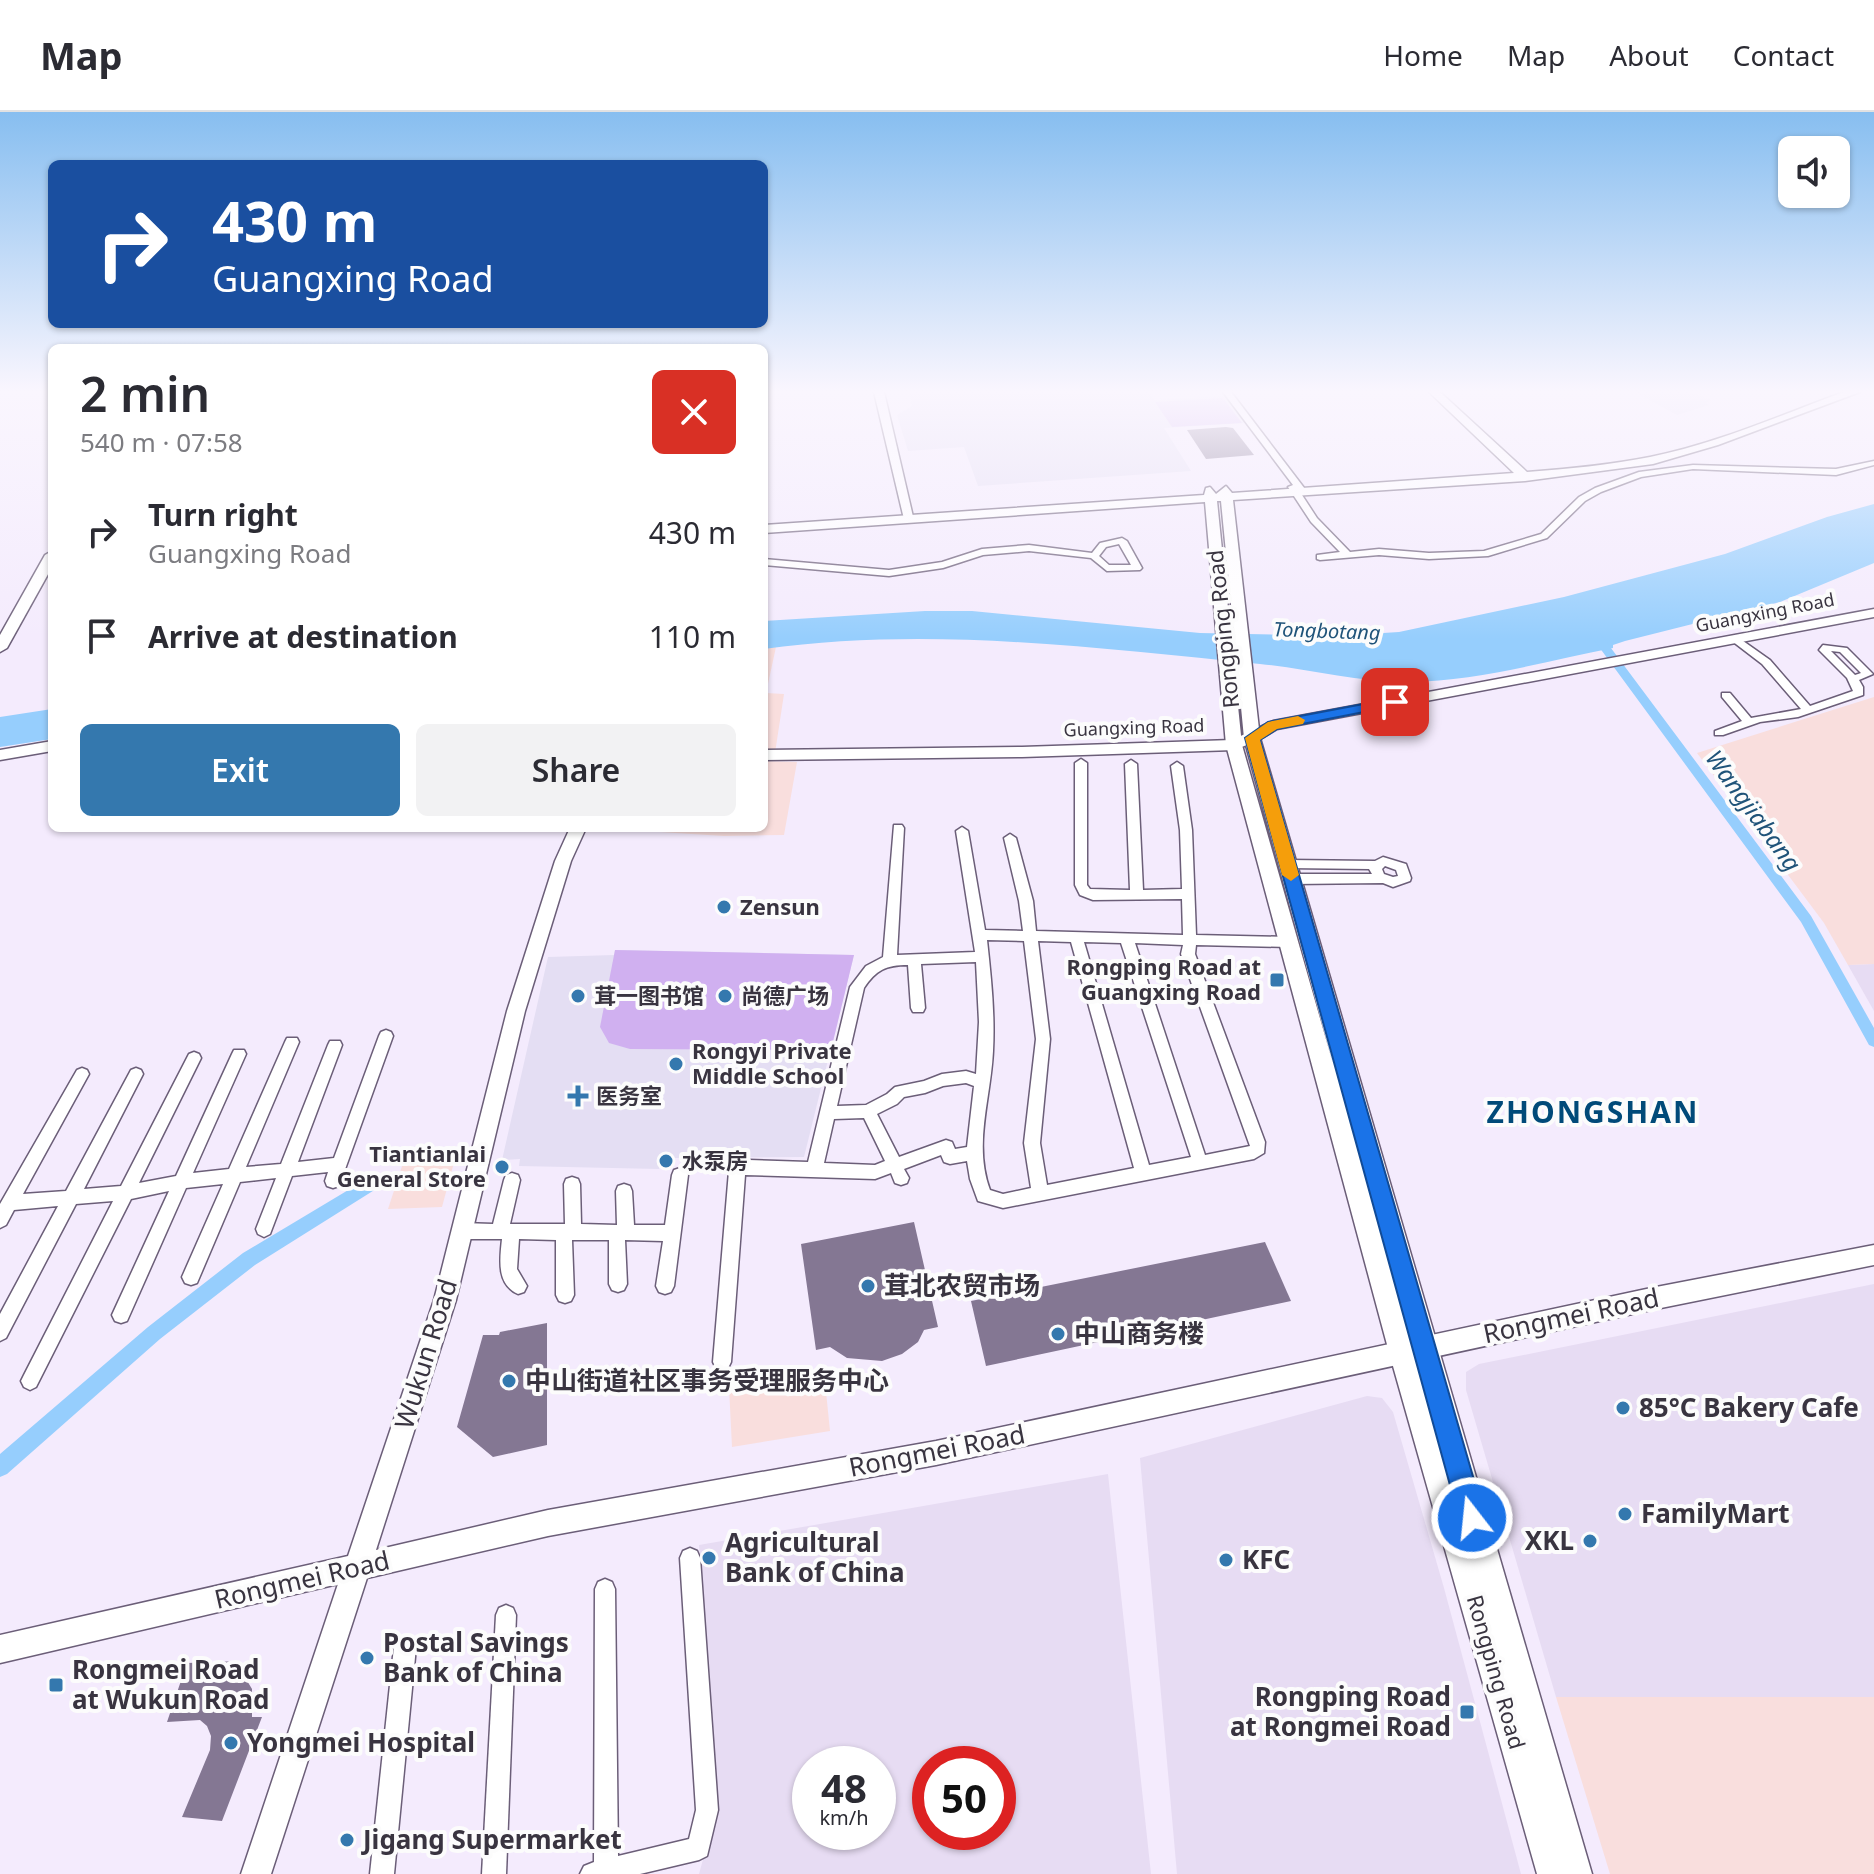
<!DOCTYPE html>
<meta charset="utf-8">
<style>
body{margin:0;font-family:"Noto Sans","Noto Sans SC",sans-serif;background:#f2f2f3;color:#2b2b33;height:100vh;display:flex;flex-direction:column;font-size:30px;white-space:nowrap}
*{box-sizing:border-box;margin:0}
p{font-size:26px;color:#7c7c81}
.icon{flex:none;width:44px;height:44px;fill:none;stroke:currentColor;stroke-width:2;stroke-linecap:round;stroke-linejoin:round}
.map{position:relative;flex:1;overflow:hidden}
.panel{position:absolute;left:48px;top:232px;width:720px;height:488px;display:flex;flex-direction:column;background:#fff;border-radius:12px;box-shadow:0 2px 6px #0004}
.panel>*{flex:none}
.guide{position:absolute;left:48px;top:48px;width:720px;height:168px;border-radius:12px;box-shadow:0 2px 6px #0004;background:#1a4fa0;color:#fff;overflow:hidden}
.buttons{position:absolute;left:1778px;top:24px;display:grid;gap:16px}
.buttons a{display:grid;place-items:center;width:72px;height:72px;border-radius:12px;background:#fff;box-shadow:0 2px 6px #0004;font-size:40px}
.speed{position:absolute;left:792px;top:1634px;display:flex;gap:16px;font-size:40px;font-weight:700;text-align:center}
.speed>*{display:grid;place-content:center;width:104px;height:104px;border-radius:50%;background:#fff;box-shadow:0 2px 6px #0004;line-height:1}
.speed small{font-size:20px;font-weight:400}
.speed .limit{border:12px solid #d22;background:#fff;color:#111}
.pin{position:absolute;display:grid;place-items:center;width:68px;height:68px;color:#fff;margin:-34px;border-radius:16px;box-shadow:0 4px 12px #0006}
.me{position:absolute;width:88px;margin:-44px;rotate:344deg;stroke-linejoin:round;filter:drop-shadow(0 0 6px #0008)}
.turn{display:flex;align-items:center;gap:28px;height:168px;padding:0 32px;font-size:36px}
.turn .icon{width:104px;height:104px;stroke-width:2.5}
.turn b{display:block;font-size:56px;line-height:68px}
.round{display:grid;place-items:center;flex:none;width:84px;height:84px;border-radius:12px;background:#f2f2f3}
.overview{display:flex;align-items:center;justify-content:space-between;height:136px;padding:0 32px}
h1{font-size:48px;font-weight:600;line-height:60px}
.cta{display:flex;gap:16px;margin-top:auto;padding:16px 32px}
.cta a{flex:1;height:92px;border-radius:12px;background:#3478ae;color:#fff;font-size:32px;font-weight:600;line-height:92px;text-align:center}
.cta a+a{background:#f2f2f3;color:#2b2b33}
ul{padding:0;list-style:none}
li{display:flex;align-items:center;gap:24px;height:104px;padding:0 32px}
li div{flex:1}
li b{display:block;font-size:30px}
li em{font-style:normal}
header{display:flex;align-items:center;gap:48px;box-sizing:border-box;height:112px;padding:0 40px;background:#fff;border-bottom:2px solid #e1e1e2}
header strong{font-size:38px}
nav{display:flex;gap:44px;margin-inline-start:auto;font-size:28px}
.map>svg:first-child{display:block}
</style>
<header>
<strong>Map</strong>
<nav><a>Home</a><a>Map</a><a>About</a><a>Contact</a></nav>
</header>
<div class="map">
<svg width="1874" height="1762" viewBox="0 0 1874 1762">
<rect width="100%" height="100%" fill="#f4ebfd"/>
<!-- built -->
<g fill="#e7dcf3" fill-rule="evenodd">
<polygon points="1874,852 1874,899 1848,853"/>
<polygon points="1874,1172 1874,1585 1556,1585 1466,1278 1466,1260 1479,1252"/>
<polygon points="1367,1284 1382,1286 1393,1300 1444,1476 1521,1762 1177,1762 1140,1346"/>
<path d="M1108 1362 1151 1762H699L716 1700 699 1433ZM810 1652H878V1720H810ZM930 1652H998V1720H930Z"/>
</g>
<!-- industrial -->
<g fill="#f9dedd">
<polygon points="776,535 766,581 784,582 775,641 764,641 764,537"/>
<polygon points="1874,585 1874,852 1848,853 1824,811 1697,641"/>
<polygon points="764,649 797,650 784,723 724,724 660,720 661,716 764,716"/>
<polygon points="456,1043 442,1095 388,1097 405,1045"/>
<polygon points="824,1260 830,1319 732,1335 729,1275"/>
<polygon points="1556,1585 1874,1585 1874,1762 1610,1762"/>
</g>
<!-- education -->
<g fill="#e4def3">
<polygon points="909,280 1149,280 1155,288 1225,284 1245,311 1164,316 1191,359 978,374 964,335 908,339 897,303 912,294"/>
<polygon points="1635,280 1692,280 1711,288 1706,291 1709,293 1677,303"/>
<polygon points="615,838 854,843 804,1045 673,1046 671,1052 661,1052 659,1057 519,1054 520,1047 502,1048 548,845 614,843"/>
</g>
<!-- green -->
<g fill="#d0b0f0">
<polygon points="1223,286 1242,311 1172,315 1155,290"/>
<polygon points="615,838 854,843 831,938 630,937 609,931 600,915"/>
</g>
<!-- water -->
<g fill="#96cefd">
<path d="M1874 392V451L1780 490 1625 529 1613 533V536C1547 549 1478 569 1410 570 1360 571 1310 557 1260 552 1095 536 929 514 764 537V509L925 499H972L1200 521 1335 524 1399 520 1564 485 1725 442 1827 405Z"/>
<polygon points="52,597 52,627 0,635 0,605"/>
</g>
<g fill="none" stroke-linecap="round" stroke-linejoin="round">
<!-- canal -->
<g fill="#96cefd" fill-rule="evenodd">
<polygon points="1595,519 1599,520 1811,804 1874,916 1874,935 1869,933 1801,810 1591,524 1590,522"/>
<polygon points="370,1065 376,1067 378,1072 376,1077 255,1153 160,1227 7,1362 0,1365 0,1342 148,1215 243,1141"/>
</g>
</g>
<!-- building -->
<g fill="#847793">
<polygon points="1226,315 1233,316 1254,343 1206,347 1187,318"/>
<polygon points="914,1110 938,1215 924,1218 918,1230 902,1242 882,1249 847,1246 830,1235 816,1238 801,1132"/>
<polygon points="1265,1130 1291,1189 986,1254 971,1189"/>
<polygon points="547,1211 547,1333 493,1345 457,1315 483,1223 499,1223 500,1220"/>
<polygon points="240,1549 236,1560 246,1567 252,1577 252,1605 262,1605 222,1709 182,1705 210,1638 211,1624 207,1614 200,1608 167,1610 187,1551"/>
</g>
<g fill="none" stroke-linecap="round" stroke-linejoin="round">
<!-- minor casing -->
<g stroke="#6b5e78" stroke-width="3">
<g id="minor">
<polygon points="1223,280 1231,280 1308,381 1302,383 1317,406 1350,440 1379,437 1429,441 1484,439 1541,422 1579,385 1595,376 1639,360 1693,353 1836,357 1874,349 1874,353 1836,363 1693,357 1641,365 1601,380 1585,389 1547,426 1488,444 1429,447 1379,443 1320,448 1317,447 1317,443 1340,440 1311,410 1288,375 1293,373"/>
<path d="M1122 426 1127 429 1142 456 1140 458 1107 459 1091 446 1029 439 983 443 943 456 889 464 764 453V447L889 458 942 450 982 437 1029 433 1092 441 1100 431ZM1119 432 1131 453H1109L1099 444 1106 435Z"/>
<path d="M1736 524 1770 548 1810 594 1853 579 1847 566 1819 538 1823 533 1847 536 1873 562 1859 568 1863 575V583L1798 605 1760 610 1723 623H1715V619L1742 609 1722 585V581H1730L1751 606 1801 597 1762 552 1732 529V525ZM1831 539 1840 540 1861 561 1855 563Z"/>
<path d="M1081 647 1087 651V773L1090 777 1130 778 1125 652 1131 648 1137 652 1143 778 1182 777 1180 718 1171 654 1177 650 1183 654 1192 718 1196 823 1289 825 1296 830 1289 835 1196 833 1195 842 1265 1030 1264 1041 1254 1047 1003 1096 978 1089 970 1067 967 1049 950 1052 944 1050 941 1043 904 1057 909 1066 907 1071 901 1073 895 1071 891 1061 875 1067 745 1063 731 1250 728 1256 722 1259 716 1256 713 1250 729 1059 731 1054 749 1048 808 1050 850 875 866 854 883 845 894 713H902L904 716 897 843 975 840 956 719 962 715 968 719 985 818 1023 819 1019 789 1004 726 1010 722 1016 726 1033 789 1036 819 1183 823 1182 787 1093 788 1080 783 1075 773V651ZM987 828 1024 829 1036 927 1024 1031 1031 1076 1003 1082 990 1078C973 1032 991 986 993 939 995 902 991 865 987 828ZM1038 829 1071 830 1134 1056 1047 1073 1040 1031 1050 927ZM1084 830 1121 831 1191 1045 1149 1053ZM1135 831 1183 833 1181 842 1250 1034 1205 1043ZM976 850 979 910 976 962 966 959 942 962 924 969 895 975 887 982 866 993 837 994 864 876C876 858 886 853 908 853L911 896 913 900H923L925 896 921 852ZM966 971 974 974 967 1035 955 1037 952 1030 946 1028 899 1045 877 1002 897 992 904 985 925 981 943 974ZM864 1006 885 1049 875 1053 824 1051 834 1007Z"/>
<path d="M1383 745 1406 752 1411 766 1410 769 1393 775 1383 771 1292 772 1286 767 1292 762H1372L1369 757 1288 756 1282 752 1288 748 1375 749ZM1385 754 1396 758 1398 764 1393 765 1384 762 1382 757Z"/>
<polygon points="386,918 391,920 393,924 339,1074 333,1076 327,1074 325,1069 328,1060 292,1064 270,1122 264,1125 258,1122 256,1117 276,1066 240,1070 197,1171 191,1173 185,1171 182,1165 223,1072 186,1076 127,1209 121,1211 115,1209 112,1203 169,1079 131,1087 36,1275 30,1278 24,1275 21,1269 24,1263 113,1089 76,1092 6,1226 0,1229 0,1202 58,1094 14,1098 6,1113 0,1116 0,1092 77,958 82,956 87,958 89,962 23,1082 66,1079 131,958 136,956 141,958 143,962 84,1077 121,1074 189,942 194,940 199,942 201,946 139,1071 176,1064 232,942 234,938 244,938 246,942 193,1061 229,1057 285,930 287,926 297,926 299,930 246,1055 281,1052 328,933 330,929 340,929 342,933 298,1050 334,1046 379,924 381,920"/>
<path d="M680 1056 686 1058 688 1063 674 1174 671 1180 665 1182 659 1180 656 1174 663 1129 625 1128 627 1172 624 1178 618 1180 612 1178 609 1172V1128H572L574 1183 571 1189 565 1191 559 1189 556 1183V1128L519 1127 517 1157 527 1174 524 1180 518 1182C496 1172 500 1147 502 1127H462L456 1124 454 1119 456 1114 462 1111 493 1112 504 1068 506 1063 512 1061 518 1063 520 1068 510 1112H565L564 1072 566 1067 572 1065 578 1067 580 1072 581 1112 617 1113 616 1079 618 1074 624 1072 630 1074 632 1079 634 1113H665L672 1063 674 1058Z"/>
<polygon points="690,1436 697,1439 700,1446 718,1698 707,1744 699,1748 640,1762 580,1762 584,1754 594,1750 595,1477 598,1470 605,1467 612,1470 615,1477 618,1744 689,1727 696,1698 680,1446 683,1439"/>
<polygon points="506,1493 513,1496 516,1503 506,1762 482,1762 496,1503 499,1496"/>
<polygon points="405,1524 412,1528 416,1535 394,1762 370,1762 394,1535 398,1528"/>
</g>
</g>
<!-- tertiary casing -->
<g stroke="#6b5e78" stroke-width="3">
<g id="tertiary">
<polygon points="874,280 884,280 914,409 904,407"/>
<polygon points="1874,497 1874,505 1277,617 1257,629 1234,638 1022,645 764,648 764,638 1022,635 1232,628 1273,609"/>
<polygon points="52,629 52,639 0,648 0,638"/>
<polygon points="570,716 586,716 571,749 525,899 456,1188 376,1438 548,1398 936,1329 1651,1176 1874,1133 1874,1153 1651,1198 936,1353 548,1424 367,1466 271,1762 241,1762 338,1472 0,1551 0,1523 348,1444 434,1188 507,899 555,749"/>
</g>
</g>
<!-- secondary casing -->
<g stroke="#6b5e78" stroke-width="3">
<g id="secondary">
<path d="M1429 280H1440L1527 360C1568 357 1609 353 1650 345 1716 332 1781 303 1844 280H1860L1718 333 1653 352 1525 369 1233 388 1260 626 1592 1762H1537L1389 1240 1226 633 1205 390 764 421V413L1204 383 1206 376 1210 375 1216 382 1226 374 1232 381 1514 361ZM1217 389H1221L1244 626 1333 952 1242 633Z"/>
<polygon points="52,439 52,455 7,536 0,540 0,523 45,443"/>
</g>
</g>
<!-- minor -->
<use href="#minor" fill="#fff" fill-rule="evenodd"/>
<!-- tertiary -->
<use href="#tertiary" fill="#fff" fill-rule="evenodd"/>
<!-- secondary -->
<use href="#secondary" fill="#fff" fill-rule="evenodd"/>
</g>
<!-- sky -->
<linearGradient id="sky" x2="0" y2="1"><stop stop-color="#87bef0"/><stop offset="0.53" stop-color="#faf6fe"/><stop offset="1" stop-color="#faf6fe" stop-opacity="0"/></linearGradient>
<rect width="1874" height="527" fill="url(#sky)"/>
<!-- route -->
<polygon fill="#1a73e8" stroke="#114b97" stroke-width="2" points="1395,586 1402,590 1400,593 1277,617 1260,628 1485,1406 1481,1415 1472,1419 1463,1415 1459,1406 1245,626 1268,610"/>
<!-- slow -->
<polygon fill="#f59e0b" points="1298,604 1305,608 1303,612 1277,617 1260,628 1299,763 1291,769 1282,763 1245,626 1268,610"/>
<!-- markers -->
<g fill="#3478ae" stroke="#fcfcfc" stroke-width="3">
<circle cx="724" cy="795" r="8"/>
<rect x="1269" y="860" width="16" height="16" rx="4"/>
<circle cx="578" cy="884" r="8"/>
<circle cx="725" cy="884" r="8"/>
<circle cx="676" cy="952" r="8"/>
<path d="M574 972h8v8h8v8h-8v8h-8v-8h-8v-8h8z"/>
<circle cx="666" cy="1049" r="8"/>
<circle cx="502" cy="1055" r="8"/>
<circle cx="868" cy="1174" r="8"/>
<circle cx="1058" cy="1222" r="8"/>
<circle cx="509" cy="1269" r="8"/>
<circle cx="1623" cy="1296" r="8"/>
<circle cx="1625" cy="1402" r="8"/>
<circle cx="1590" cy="1429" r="8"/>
<circle cx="709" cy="1446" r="8"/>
<circle cx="1226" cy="1448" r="8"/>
<circle cx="367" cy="1546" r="8"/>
<rect x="48" y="1565" width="16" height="16" rx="4"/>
<rect x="1459" y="1592" width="16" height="16" rx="4"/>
<circle cx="231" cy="1631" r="8"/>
<circle cx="347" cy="1728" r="8"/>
</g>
<g text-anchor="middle" stroke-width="8" stroke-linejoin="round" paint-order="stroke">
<!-- far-street labels -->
<g font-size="18" fill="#393440" stroke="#fcfcfc">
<text transform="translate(1765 501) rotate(-11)" y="6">Guangxing Road</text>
<text transform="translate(1134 616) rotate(-2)" y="6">Guangxing Road</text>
</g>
<!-- far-water labels -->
<g font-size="20" font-style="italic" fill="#1f5379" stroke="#fcfcfc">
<text transform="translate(1327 519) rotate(2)" y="7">Tongbotang</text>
</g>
<!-- street labels -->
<g font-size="22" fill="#393440" stroke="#fcfcfc">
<text transform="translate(1223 517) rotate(-96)" y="8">Rongping Road</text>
<text transform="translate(1496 1560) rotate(74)" y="8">Rongping Road</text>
</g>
<!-- poi labels -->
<g font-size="22" font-weight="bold" fill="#393440" stroke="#fcfcfc" text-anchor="start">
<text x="740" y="803">Zensun</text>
<text x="1261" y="863" text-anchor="end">Rongping Road at<tspan x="1261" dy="25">Guangxing Road</tspan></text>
<text x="594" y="892">茸一图书馆</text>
<text x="741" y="892">尚德广场</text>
<text x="692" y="947">Rongyi Private<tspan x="692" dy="25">Middle School</tspan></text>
<text x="596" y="992">医务室</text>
<text x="486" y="1050" text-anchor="end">Tiantianlai<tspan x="486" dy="25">General Store</tspan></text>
<text x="682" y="1057">水泵房</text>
</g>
<!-- water labels -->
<g font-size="24" font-style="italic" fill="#1f5379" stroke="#fcfcfc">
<text transform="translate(1753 699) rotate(54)" y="8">Wangjiabang</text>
</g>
<!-- near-poi labels -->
<g font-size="26" font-weight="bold" fill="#393440" stroke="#fcfcfc" text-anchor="start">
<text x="884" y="1183">茸北农贸市场</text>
<text x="1074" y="1231">中山商务楼</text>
<text x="525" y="1278">中山街道社区事务受理服务中心</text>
<text x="1639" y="1305">85°C Bakery Cafe</text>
<text x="1641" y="1411">FamilyMart</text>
<text x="1574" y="1438" text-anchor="end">XKL</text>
<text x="725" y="1440">Agricultural<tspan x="725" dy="30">Bank of China</tspan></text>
<text x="1242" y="1457">KFC</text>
<text x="383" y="1540">Postal Savings<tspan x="383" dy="30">Bank of China</tspan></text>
<text x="72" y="1567">Rongmei Road<tspan x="72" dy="30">at Wukun Road</tspan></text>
<text x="1451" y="1594" text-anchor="end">Rongping Road<tspan x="1451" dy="30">at Rongmei Road</tspan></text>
<text x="247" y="1640">Yongmei Hospital</text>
<text x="363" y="1737">Jigang Supermarket</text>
</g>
<!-- near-street labels -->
<g font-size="26" fill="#393440" stroke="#fcfcfc">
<text transform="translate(1571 1204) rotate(-12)" y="9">Rongmei Road</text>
<text transform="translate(426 1242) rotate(-73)" y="9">Wukun Road</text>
<text transform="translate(937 1339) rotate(-11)" y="9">Rongmei Road</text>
<text transform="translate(302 1468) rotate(-13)" y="9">Rongmei Road</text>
</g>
<!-- district labels -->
<g font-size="30" font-weight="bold" letter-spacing="2" fill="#014a79" stroke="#fcfcfc">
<text x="1593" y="1011">ZHONGSHAN</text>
</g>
</g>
</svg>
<div class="buttons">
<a><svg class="icon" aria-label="sound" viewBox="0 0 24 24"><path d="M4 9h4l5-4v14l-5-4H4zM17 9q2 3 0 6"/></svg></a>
</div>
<div class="speed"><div>48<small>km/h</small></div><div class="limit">50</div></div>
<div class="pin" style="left:1395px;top:590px;background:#d93025"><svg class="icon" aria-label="arrive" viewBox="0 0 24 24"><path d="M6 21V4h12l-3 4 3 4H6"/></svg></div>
<svg class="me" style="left:1472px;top:1406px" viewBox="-20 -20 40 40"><circle r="17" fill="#1a73e8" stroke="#fff" stroke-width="3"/><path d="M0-11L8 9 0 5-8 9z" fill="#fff"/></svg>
<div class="guide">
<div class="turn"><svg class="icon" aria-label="right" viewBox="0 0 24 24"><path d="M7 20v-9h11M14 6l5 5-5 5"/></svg><div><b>430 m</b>Guangxing Road</div></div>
</div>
<section class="panel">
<div class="overview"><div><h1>2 min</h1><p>540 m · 07:58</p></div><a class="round" style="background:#d93025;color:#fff"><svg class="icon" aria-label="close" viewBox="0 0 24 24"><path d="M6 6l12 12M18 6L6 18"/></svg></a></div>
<ul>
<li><svg class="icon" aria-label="right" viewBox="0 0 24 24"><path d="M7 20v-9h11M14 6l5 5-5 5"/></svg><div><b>Turn right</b><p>Guangxing Road</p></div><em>430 m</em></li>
<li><svg class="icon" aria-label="arrive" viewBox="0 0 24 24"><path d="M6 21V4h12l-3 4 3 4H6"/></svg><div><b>Arrive at destination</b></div><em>110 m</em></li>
</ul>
<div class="cta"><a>Exit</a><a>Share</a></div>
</section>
</div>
